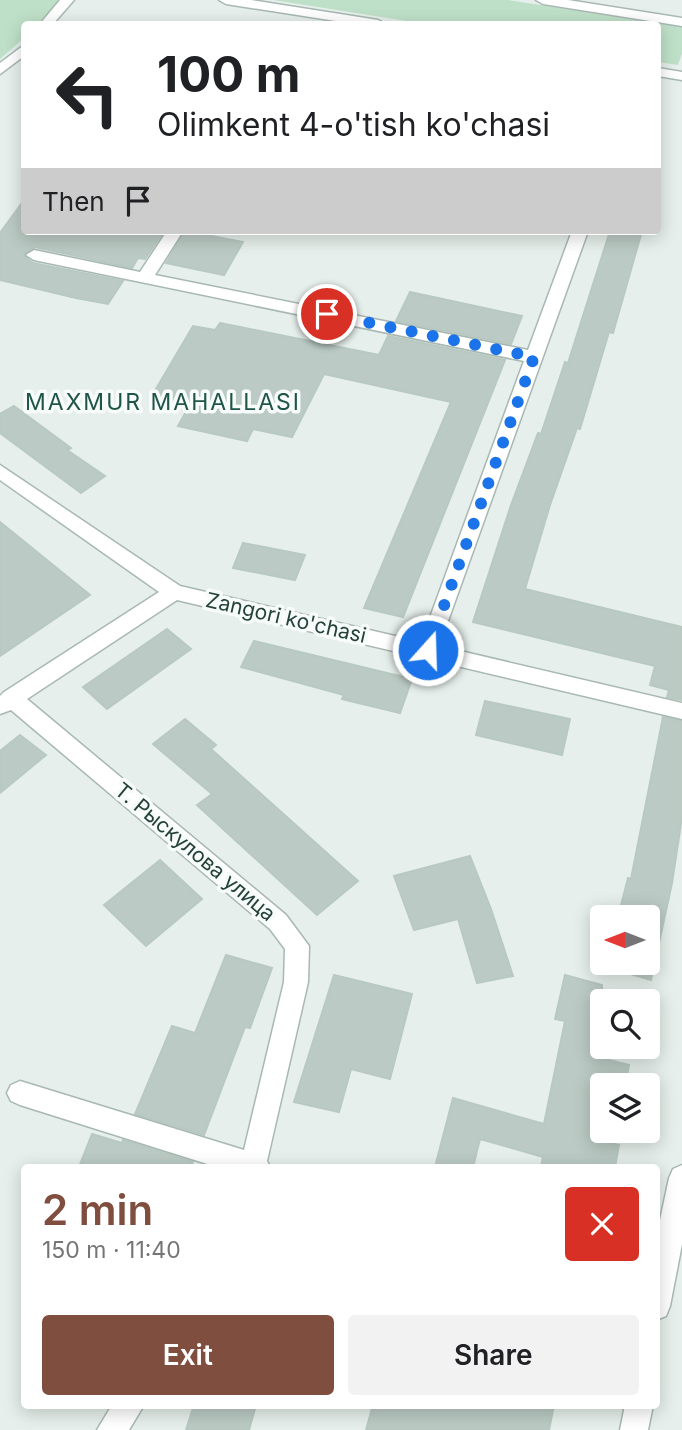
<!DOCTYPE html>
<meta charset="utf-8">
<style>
body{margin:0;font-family:Inter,sans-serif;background:#f2f2f2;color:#202124;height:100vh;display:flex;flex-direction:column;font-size:26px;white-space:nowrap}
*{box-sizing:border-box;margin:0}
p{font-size:23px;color:#757577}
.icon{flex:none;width:38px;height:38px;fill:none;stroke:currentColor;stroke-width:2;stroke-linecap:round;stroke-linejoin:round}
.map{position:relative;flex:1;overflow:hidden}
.side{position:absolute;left:21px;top:1164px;width:639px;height:245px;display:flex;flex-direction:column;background:#fff;border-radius:7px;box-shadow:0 4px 18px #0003}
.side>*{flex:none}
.banner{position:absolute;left:21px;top:21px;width:640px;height:214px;border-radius:7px;box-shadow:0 4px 18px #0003;background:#fff;color:#202124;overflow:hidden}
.needle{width:46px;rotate:270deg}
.buttons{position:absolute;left:590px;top:905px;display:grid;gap:14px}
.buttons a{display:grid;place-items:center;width:70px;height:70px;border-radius:7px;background:#fff;box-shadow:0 4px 18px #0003;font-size:35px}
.pin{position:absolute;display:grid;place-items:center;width:60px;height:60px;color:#fff;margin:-30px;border:4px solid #fff;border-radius:50%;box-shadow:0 2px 7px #0007}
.me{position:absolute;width:77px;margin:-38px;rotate:20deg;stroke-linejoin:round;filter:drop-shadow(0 0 5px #0008)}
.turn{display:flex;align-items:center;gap:24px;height:147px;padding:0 21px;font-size:32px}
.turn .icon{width:91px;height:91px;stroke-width:2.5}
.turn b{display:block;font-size:49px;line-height:60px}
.then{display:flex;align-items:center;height:66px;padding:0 21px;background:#0003;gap:14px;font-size:26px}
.round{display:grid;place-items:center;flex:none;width:74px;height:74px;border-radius:7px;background:#f2f2f2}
.overview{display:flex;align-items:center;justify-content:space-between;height:119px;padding:0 21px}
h1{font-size:42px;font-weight:600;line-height:52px;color:#7f4e3f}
.action{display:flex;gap:14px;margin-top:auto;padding:14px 21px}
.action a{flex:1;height:80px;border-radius:7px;background:#7f4e3f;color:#fff;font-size:28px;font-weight:600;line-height:80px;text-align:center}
.action a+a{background:#f2f2f2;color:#202124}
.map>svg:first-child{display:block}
</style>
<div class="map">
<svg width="682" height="1430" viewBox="0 0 682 1430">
<rect width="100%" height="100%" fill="#e6efeb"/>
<!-- green -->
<g fill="#bfe0c8">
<polygon points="0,0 59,0 38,24 24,24 24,38 0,59"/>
<polygon points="273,0 508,0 682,27 682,53 678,65 658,62 658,24 426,24"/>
</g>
<!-- building -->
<g fill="#bbcac4" stroke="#b8c9c2" stroke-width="2">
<polygon points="24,200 24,231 164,231 145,259 138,258 132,268 35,247 25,253 25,257 33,263 123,281 108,304 76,298 0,280 0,233"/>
<polygon points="185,231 243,242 224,275 166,263"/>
<polygon points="610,231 642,231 613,333 609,332 580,429 577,428 550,505 525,589 682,627 682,700 667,697 669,690 650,685 655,666 473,622 511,505 538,433 541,434 565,362 568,363"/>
<polygon points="410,292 522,316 511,344 396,321"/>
<polygon points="220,323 379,355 388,336 505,360 403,617 364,608 451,402 324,374 292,437 253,429 247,441 178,426 188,408 150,399 193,326 215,330"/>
<polygon points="14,406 71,448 67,450 105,476 81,493 0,433 0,414"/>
<polygon points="0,522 90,595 0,656"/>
<polygon points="243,543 305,555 295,580 233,568"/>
<polygon points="167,629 191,649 107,709 83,687"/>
<polygon points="254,641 412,679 400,713 342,699 344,695 241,667"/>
<polygon points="485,701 570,719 562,755 476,735"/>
<polygon points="663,717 682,721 682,817 672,883 651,980 607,967 608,962 648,962 648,917 618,917 628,878 631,879"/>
<polygon points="185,719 216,745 211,749 358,881 317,915 197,805 212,794 153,744"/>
<polygon points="20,735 46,755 0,793 0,751"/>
<polygon points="470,856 491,909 513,976 477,983 458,919 414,930 394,876"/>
<polygon points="160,860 202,899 146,946 104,905"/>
<polygon points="226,955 272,968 250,1028 245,1027 204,1135 135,1114 172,1026 195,1033"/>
<polygon points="334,975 412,994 390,1079 351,1069 339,1112 294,1102"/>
<polygon points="565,975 602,985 602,1031 597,1057 629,1065 625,1085 602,1085 602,1130 617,1130 615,1144 619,1145 615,1167 541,1167 543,1157 480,1139 473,1167 435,1167 453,1098 544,1124 565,1021 555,1019"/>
<polygon points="92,1134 122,1143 123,1140 193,1162 191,1167 79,1167"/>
<polygon points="194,1405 256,1405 249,1430 186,1430"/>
<polygon points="373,1405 554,1405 549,1430 366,1430"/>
</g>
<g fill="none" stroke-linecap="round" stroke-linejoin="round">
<!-- minor casing -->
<g stroke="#a8b8b2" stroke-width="3">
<g id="minor">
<polygon points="60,0 74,0 53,24 40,24"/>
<polygon points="219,0 251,0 378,20 385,24 355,24 226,4"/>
<polygon points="536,0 568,0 682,18 682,26 543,4"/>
<polygon points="24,45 24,56 0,74 0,63"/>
<polygon points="658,68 682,72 682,80 658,76"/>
<polygon points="167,231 183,231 155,275 528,350 572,231 588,231 439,646 682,703 682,719 177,600 27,699 286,915 309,946 308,982 267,1161 270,1167 217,1167 20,1105 11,1101 7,1093 11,1085 20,1081 244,1150 284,982 285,949 270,929 11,710 0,714 0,696 4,692 159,592 0,480 0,465 180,586 421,642 524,361 34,260 26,255 34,250 140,272"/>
<polygon points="682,1165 682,1244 670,1306 666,1316 656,1320 656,1239 669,1178 673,1169"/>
<polygon points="112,1405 144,1405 129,1430 97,1430"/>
<polygon points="625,1405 653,1405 648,1430 620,1430"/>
</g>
</g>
<!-- minor -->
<use href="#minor" fill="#fff" fill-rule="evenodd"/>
</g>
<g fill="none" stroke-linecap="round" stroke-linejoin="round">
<!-- route -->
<polyline stroke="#1a73e8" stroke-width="12" stroke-dasharray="0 21.6" points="327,314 534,357 428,650"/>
</g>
<g text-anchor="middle" stroke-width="7" stroke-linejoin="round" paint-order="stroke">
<!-- street labels -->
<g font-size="21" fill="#24423a" stroke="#f7fbf9">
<text transform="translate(286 618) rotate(13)" y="7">Zangori ko'chasi</text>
<text transform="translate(195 852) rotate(40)" y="7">Т. Рыскулова улица</text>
</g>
<!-- neighbourhood labels -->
<g font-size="23" letter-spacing="2" fill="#1f5548" stroke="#f7fbf9">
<text x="163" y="410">MAXMUR MAHALLASI</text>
</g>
</g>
</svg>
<div class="buttons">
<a><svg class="needle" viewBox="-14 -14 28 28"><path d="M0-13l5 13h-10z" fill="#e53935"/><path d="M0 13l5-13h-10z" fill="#757577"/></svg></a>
<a><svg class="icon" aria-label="search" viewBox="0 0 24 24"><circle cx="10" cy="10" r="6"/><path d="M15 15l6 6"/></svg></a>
<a><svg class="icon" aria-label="layers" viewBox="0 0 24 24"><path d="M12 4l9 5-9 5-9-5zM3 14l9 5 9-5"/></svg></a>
</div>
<div class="pin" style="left:327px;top:314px;background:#d93025"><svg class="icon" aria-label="arrive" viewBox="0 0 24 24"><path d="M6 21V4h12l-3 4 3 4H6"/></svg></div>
<svg class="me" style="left:428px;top:650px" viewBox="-20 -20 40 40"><circle r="17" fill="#1a73e8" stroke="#fff" stroke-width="3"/><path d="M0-11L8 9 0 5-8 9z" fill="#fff"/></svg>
<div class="banner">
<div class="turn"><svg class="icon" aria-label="left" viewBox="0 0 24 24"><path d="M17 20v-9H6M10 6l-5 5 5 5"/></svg><div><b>100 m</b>Olimkent 4-o'tish ko'chasi</div></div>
<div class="then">Then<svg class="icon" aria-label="arrive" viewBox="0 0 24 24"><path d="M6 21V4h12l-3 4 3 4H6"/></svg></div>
</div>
<section class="side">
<div class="overview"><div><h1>2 min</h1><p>150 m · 11:40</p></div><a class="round" style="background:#d93025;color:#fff"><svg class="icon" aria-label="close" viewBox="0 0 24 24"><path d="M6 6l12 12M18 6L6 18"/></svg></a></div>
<div class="action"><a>Exit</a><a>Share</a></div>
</section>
</div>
